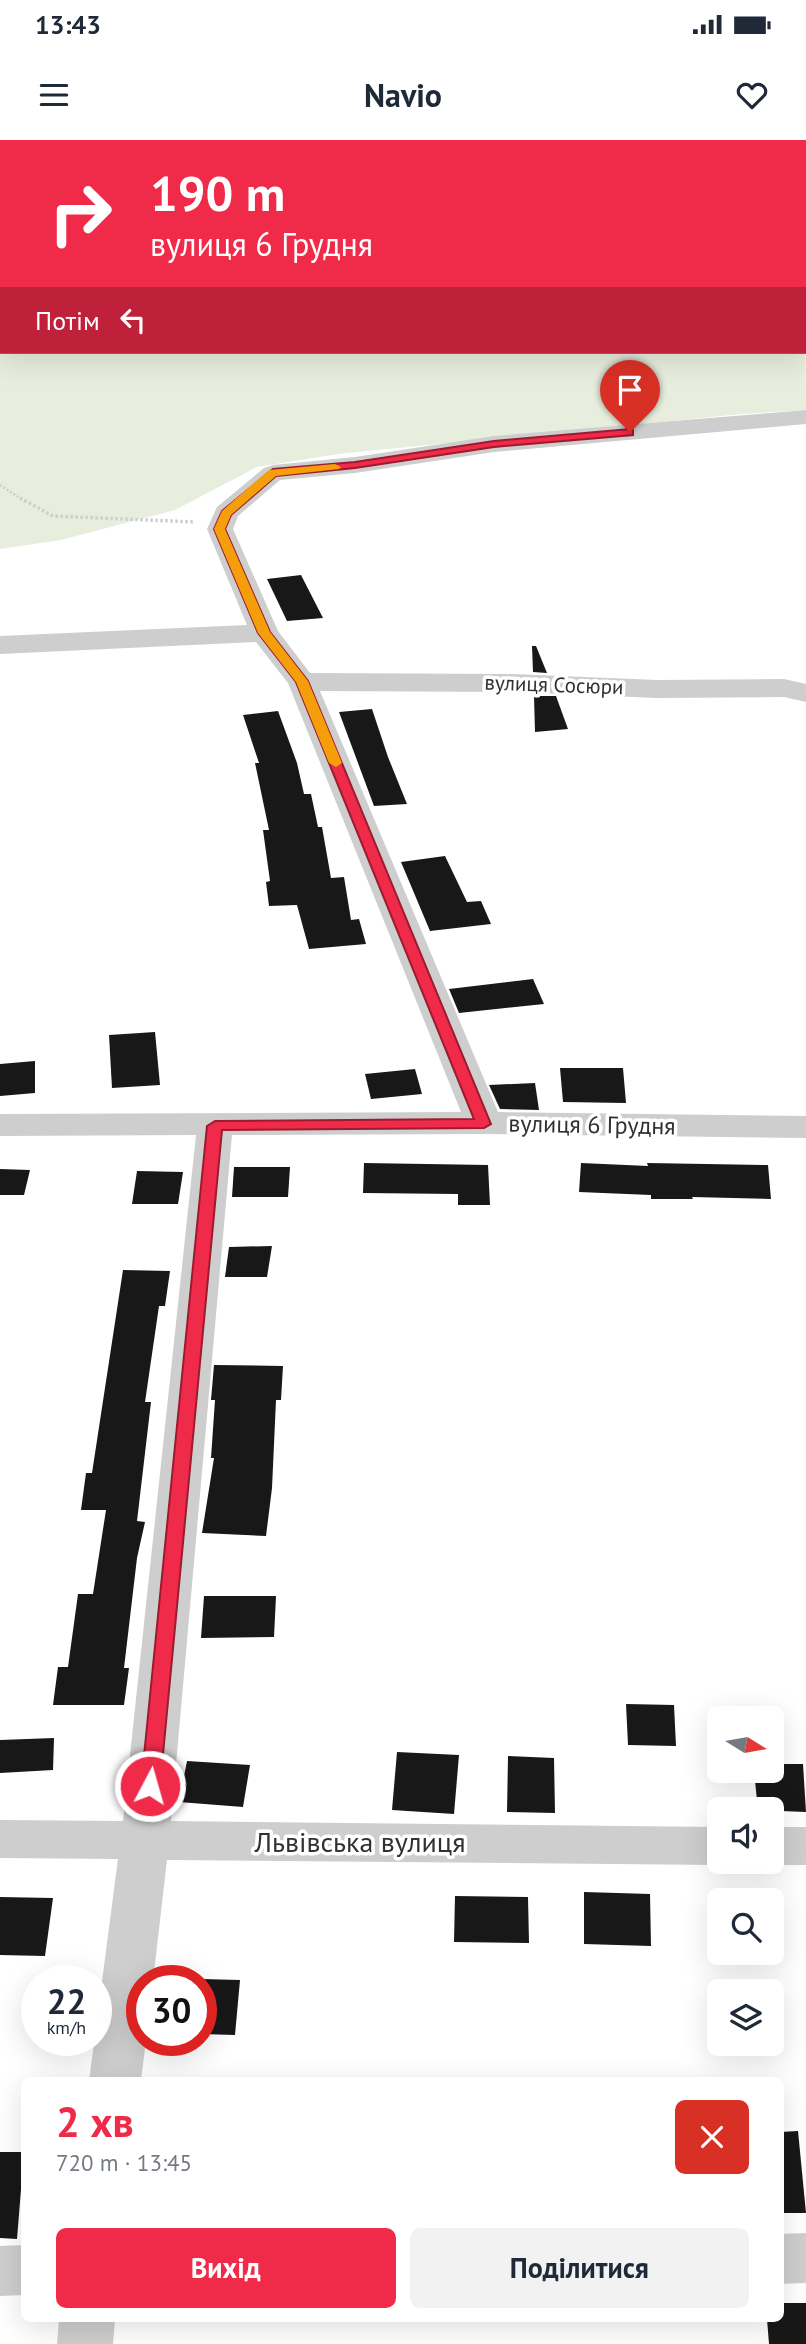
<!DOCTYPE html>
<html lang="uk">
<meta charset="utf-8">
<style>
body{margin:0;font-family:"PT Sans",sans-serif;background:#f2f2f3;color:#1f2937;height:100vh;display:flex;flex-direction:column;font-size:26px;white-space:nowrap}
*{box-sizing:border-box;margin:0}
p{font-size:23px;color:#747a83}
.icon{flex:none;width:38px;height:38px;fill:none;stroke:currentColor;stroke-width:2;stroke-linecap:round;stroke-linejoin:round}
.map{position:relative;flex:1;overflow:hidden}
.drawer{position:absolute;left:21px;top:1937px;width:763px;height:245px;display:flex;flex-direction:column;background:#fff;border-radius:10px;box-shadow:0 7px 28px #0002}
.drawer>*{flex:none}
.hud{position:absolute;left:0px;top:0px;width:807px;height:214px;box-shadow:0 7px 28px #0002;background:#f02a49;color:#fff;overflow:hidden}
.needle{width:46px;rotate:101deg}
.controls{position:absolute;left:707px;top:1566px;display:grid;gap:14px}
.controls a{display:grid;place-items:center;width:77px;height:77px;border-radius:10px;background:#fff;box-shadow:0 7px 28px #0002;font-size:35px}
.speed{position:absolute;left:21px;top:1825px;display:flex;gap:14px;font-size:35px;font-weight:700;text-align:center}
.speed>*{display:grid;place-content:center;width:91px;height:91px;border-radius:50%;background:#fff;box-shadow:0 7px 28px #0002;line-height:1}
.speed small{font-size:18px;font-weight:400}
.speed .limit{border:10px solid #d22;background:#fff;color:#111}
.pin{position:absolute;display:grid;place-items:center;width:60px;height:60px;color:#fff;margin:-72px -30px;border-radius:50% 50% 50% 0;rotate:-45deg;box-shadow:0 0 7px #0007}
.pin .icon{rotate:45deg}
.me{position:absolute;width:77px;margin:-38px;rotate:6deg;stroke-linejoin:round;filter:drop-shadow(0 0 5px #0008)}
.turn{display:flex;align-items:center;gap:24px;height:147px;padding:0 35px;font-size:32px}
.turn .icon{width:91px;height:91px;stroke-width:2.5}
.turn b{display:block;font-size:49px;line-height:60px}
.then{display:flex;align-items:center;height:66px;padding:0 35px;background:#0003;gap:14px;font-size:26px}
.round{display:grid;place-items:center;flex:none;width:74px;height:74px;border-radius:10px;background:#f2f2f3}
.summary{display:flex;align-items:center;justify-content:space-between;height:119px;padding:0 35px}
h1{font-size:42px;font-weight:700;line-height:52px;color:#f02a49}
.cta{display:flex;gap:14px;margin-top:auto;padding:14px 35px}
.cta a{flex:1;height:80px;border-radius:10px;background:#f02a49;color:#fff;font-size:28px;font-weight:700;line-height:80px;text-align:center}
.cta a+a{background:#f2f2f3;color:#1f2937}
.status{display:flex;justify-content:space-between;align-items:center;height:49px;padding:0 35px;background:#fff;direction:ltr}
.status svg{height:19px;fill:currentColor}
header{display:flex;justify-content:space-between;align-items:center;height:91px;padding:0 35px;background:#fff;font-size:32px;font-weight:700}
.map>svg:first-child{display:block}
</style>
<div class="status"><b>13:43</b><svg viewBox="0 0 49 12"><path d="M0 12V9h3v3zM5 12V6h3v6zM10 12V3h3v9zM15 12V0h3v12zM26 1h20v11H26zM47 4h2v5h-2z"/></svg></div>
<header><svg class="icon" aria-label="menu" viewBox="0 0 24 24"><path d="M4 6h16M4 12h16M4 18h16"/></svg>Navio<svg class="icon" aria-label="heart" viewBox="0 0 24 24"><path d="M12 20l-8-8c-3-5 5-10 8-4 3-6 11-1 8 4z"/></svg></header>
<div class="map">
<svg width="806" height="2204" viewBox="0 0 806 2204">
<rect width="100%" height="100%" fill="#fff"/>
<!-- green -->
<g fill="#e8eede">
<polygon points="0,0 85,2 2,2 2,212 805,212 805,152 806,270 742,274 338,314 257,327 175,370 61,400 0,409"/>
<polygon points="190,0 806,0 806,102 805,2"/>
</g>
<!-- building -->
<g fill="#181818">
<polygon points="301,435 323,478 287,481 267,439"/>
<polygon points="532,506 536,506 547,533 533,532"/>
<polygon points="534,556 556,556 568,589 535,592"/>
<polygon points="372,569 388,617 407,664 374,666 339,572"/>
<polygon points="278,571 297,623 304,654 311,654 318,687 322,687 331,738 344,737 351,780 359,779 366,804 309,809 297,765 269,766 266,742 270,741 263,690 269,690 255,623 259,623 243,575"/>
<polygon points="445,716 467,762 481,761 491,784 430,791 401,722"/>
<polygon points="533,839 544,864 459,873 449,849"/>
<polygon points="155,892 160,945 112,948 109,895"/>
<polygon points="35,921 35,953 0,956 0,924"/>
<polygon points="560,928 623,928 626,963 563,962"/>
<polygon points="415,929 422,954 371,959 365,934"/>
<polygon points="535,943 539,970 500,969 489,945"/>
<polygon points="364,1023 488,1025 490,1065 458,1065 458,1054 363,1053"/>
<polygon points="581,1023 648,1026 647,1023 768,1025 771,1059 692,1057 693,1059 651,1059 651,1055 579,1052"/>
<polygon points="234,1027 290,1027 288,1057 232,1057"/>
<polygon points="0,1029 30,1030 24,1055 0,1055"/>
<polygon points="137,1031 183,1032 178,1064 132,1064"/>
<polygon points="272,1106 267,1137 225,1137 229,1107"/>
<polygon points="123,1130 170,1131 165,1166 159,1166 145,1262 151,1262 137,1381 145,1382 137,1418 124,1528 129,1528 124,1565 53,1565 58,1527 68,1527 78,1454 93,1454 106,1370 81,1370 86,1333 92,1333"/>
<polygon points="214,1225 283,1226 281,1260 276,1260 272,1348 266,1396 202,1393 214,1318 211,1318 215,1260 211,1260"/>
<polygon points="204,1456 276,1456 274,1497 201,1498"/>
<polygon points="626,1564 674,1565 676,1606 628,1605"/>
<polygon points="54,1598 53,1630 0,1633 0,1600"/>
<polygon points="397,1612 459,1615 454,1674 392,1670"/>
<polygon points="508,1616 554,1618 555,1673 507,1672"/>
<polygon points="187,1621 250,1625 243,1667 179,1662"/>
<polygon points="772,1624 803,1624 806,1672 758,1670 754,1631 772,1631"/>
<polygon points="584,1752 650,1754 651,1806 584,1804"/>
<polygon points="455,1756 528,1757 529,1803 454,1802"/>
<polygon points="0,1757 53,1758 45,1816 0,1815"/>
<polygon points="201,1839 240,1840 235,1895 201,1894"/>
<polygon points="798,1991 806,2073 780,2073 780,1992"/>
<polygon points="0,2012 24,2012 17,2099 0,2098"/>
<polygon points="780,2163 806,2163 806,2204 769,2204 767,2179 780,2179"/>
</g>
<g fill="none" stroke-linecap="round" stroke-linejoin="round">
<!-- path-far1 -->
<g stroke="#cecece" stroke-width="2.5" stroke-dasharray="2 2" stroke-linecap="butt">
<polyline points="262,0 271,2"/>
<polyline points="0,345 23,360"/>
</g>
<!-- path -->
<polyline stroke="#cecece" stroke-width="3.5" stroke-dasharray="2.5 2.5" stroke-linecap="butt" points="20,358 53,376 195,382"/>
<!-- minor -->
<g fill="#cecece" fill-rule="evenodd">
<polygon points="806,270 806,284 494,312 355,333 280,340 238,376 233,389 278,491 310,533 513,534 657,540 784,539 806,544 806,562 784,557 657,558 513,552 320,551 498,972 806,976 806,998 484,994 232,995 171,1681 719,1687 719,1722 729,1722 719,1725 167,1720 153,1841 142,1841 142,1900 146,1900 141,1941 89,1941 118,1719 0,1718 0,1680 123,1681 196,995 0,996 0,974 461,972 288,543 256,502 0,514 0,496 247,485 207,389 217,367 264,328 273,325 355,317 494,296"/>
<polygon points="772,1687 806,1687 806,1725 772,1725 762,1722 772,1722"/>
<polygon points="806,2093 806,2143 780,2144 780,2094"/>
<polygon points="24,2105 24,2155 0,2156 0,2106"/>
<polygon points="59,2179 115,2179 113,2204 57,2204"/>
</g>
</g>
<!-- route -->
<polygon fill="#f02a49" stroke="#9c1b2f" stroke-width="2" points="630,289 633,290 633,295 494,307 355,328 276,336 231,375 225,389 270,492 308,541 491,984 484,988 222,990 160,1646 157,1651 150,1653 144,1651 141,1646 207,986 215,981 474,979 296,542 258,493 214,389 222,371 273,329 355,322 494,301"/>
<!-- slow -->
<polygon fill="#f59e0b" points="335,324 341,327 339,329 276,336 231,375 225,389 270,492 308,541 342,623 336,627 329,623 296,542 258,493 214,389 222,371 269,330"/>
<g text-anchor="middle" stroke-width="7" stroke-linejoin="round" paint-order="stroke">
<!-- far-street labels -->
<g font-size="21" fill="#313131" stroke="#fff">
<text transform="translate(554 545) rotate(2)" y="7">вулиця Сосюри</text>
</g>
<!-- street labels -->
<g font-size="24" fill="#313131" stroke="#fff">
<text transform="translate(592 985) rotate(1)" y="8">вулиця 6 Грудня</text>
</g>
<!-- near-street labels -->
<g font-size="28" fill="#313131" stroke="#fff">
<text x="360" y="1712">Львівська вулиця</text>
</g>
</g>
</svg>
<div class="controls">
<a><svg class="needle" viewBox="-14 -14 28 28"><path d="M0-13l5 13h-10z" fill="#e53935"/><path d="M0 13l5-13h-10z" fill="#747a83"/></svg></a>
<a><svg class="icon" aria-label="sound" viewBox="0 0 24 24"><path d="M4 9h4l5-4v14l-5-4H4zM17 9q2 3 0 6"/></svg></a>
<a><svg class="icon" aria-label="search" viewBox="0 0 24 24"><circle cx="10" cy="10" r="6"/><path d="M15 15l6 6"/></svg></a>
<a><svg class="icon" aria-label="layers" viewBox="0 0 24 24"><path d="M12 4l9 5-9 5-9-5zM3 14l9 5 9-5"/></svg></a>
</div>
<div class="speed"><div>22<small>km/h</small></div><div class="limit">30</div></div>
<div class="pin" style="left:630px;top:292px;background:#d93025"><svg class="icon" aria-label="arrive" viewBox="0 0 24 24"><path d="M6 21V4h12l-3 4 3 4H6"/></svg></div>
<svg class="me" style="left:150px;top:1646px" viewBox="-20 -20 40 40"><circle r="17" fill="#f02a49" stroke="#fff" stroke-width="3"/><path d="M0-11L8 9 0 5-8 9z" fill="#fff"/></svg>
<div class="hud">
<div class="turn"><svg class="icon" aria-label="right" viewBox="0 0 24 24"><path d="M7 20v-9h11M14 6l5 5-5 5"/></svg><div><b>190 m</b>вулиця 6 Грудня</div></div>
<div class="then">Потім<svg class="icon" aria-label="left" viewBox="0 0 24 24"><path d="M17 20v-9H6M10 6l-5 5 5 5"/></svg></div>
</div>
<section class="drawer">
<div class="summary"><div><h1>2 хв</h1><p>720 m · 13:45</p></div><a class="round" style="background:#d93025;color:#fff"><svg class="icon" aria-label="close" viewBox="0 0 24 24"><path d="M6 6l12 12M18 6L6 18"/></svg></a></div>
<div class="cta"><a>Вихід</a><a>Поділитися</a></div>
</section>
</div>
